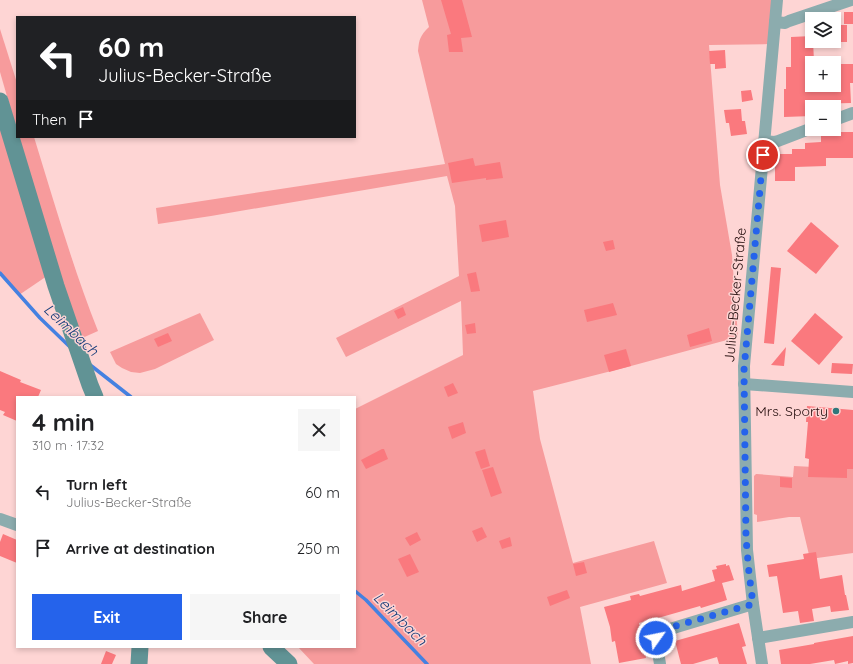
<!DOCTYPE html>
<meta charset="utf-8">
<style>
body{margin:0;font-family:Quicksand,sans-serif;background:#f6f6f6;color:#202124;height:100vh;display:flex;flex-direction:column;font-size:15px;white-space:nowrap}
*{box-sizing:border-box;margin:0}
p{font-size:13px;color:#757577}
.icon{flex:none;width:22px;height:22px;fill:none;stroke:currentColor;stroke-width:2;stroke-linecap:round;stroke-linejoin:round}
.map{position:relative;flex:1;overflow:hidden}
.sheet{position:absolute;left:16px;top:396px;width:340px;height:252px;display:flex;flex-direction:column;background:#fff;border-radius:0px;box-shadow:0 2px 6px #0003}
.sheet>*{flex:none}
.top-card{position:absolute;left:16px;top:16px;width:340px;height:122px;border-radius:0px;box-shadow:0 2px 6px #0003;background:#202124;color:#fff;overflow:hidden}
.fabs{position:absolute;left:805px;top:12px;display:grid;gap:8px}
.fabs a{display:grid;place-items:center;width:36px;height:36px;border-radius:0px;background:#fff;box-shadow:0 2px 6px #0003;font-size:20px}
.pin{position:absolute;display:grid;place-items:center;width:34px;height:34px;color:#fff;margin:-17px;border:2px solid #fff;border-radius:50%;box-shadow:0 1px 4px #0007}
.me{position:absolute;width:44px;margin:-22px;rotate:57deg;stroke-linejoin:round;filter:drop-shadow(0 0 3px #0008)}
.turn{display:flex;align-items:center;gap:14px;height:84px;padding:0 16px;font-size:18px}
.turn .icon{width:52px;height:52px;stroke-width:2.5}
.turn b{display:block;font-size:28px;line-height:34px}
.then{display:flex;align-items:center;height:38px;padding:0 16px;background:#0003;gap:8px;font-size:15px}
.round{display:grid;place-items:center;flex:none;width:42px;height:42px;border-radius:0px;background:#f6f6f6}
.summary{display:flex;align-items:center;justify-content:space-between;height:68px;padding:0 16px}
h1{font-size:24px;font-weight:800;line-height:30px}
.cta{display:flex;gap:8px;margin-top:auto;padding:8px 16px}
.cta a{flex:1;height:46px;border-radius:0px;background:#2563eb;color:#fff;font-size:16px;font-weight:800;line-height:46px;text-align:center}
.cta a+a{background:#f6f6f6;color:#202124}
ul{padding:0;list-style:none}
li{display:flex;align-items:center;gap:12px;height:56px;padding:0 16px}
li div{flex:1}
li b{display:block;font-size:15px}
li em{font-style:normal}
.map>svg:first-child{display:block}
</style>
<div class="map">
<svg width="853" height="664" viewBox="0 0 853 664">
<rect width="100%" height="100%" fill="#fed5d4"/>
<!-- green -->
<g fill="#f79b9c">
<path d="M422 0H777L773 44 709 45 720 185 732 255 738 337 631 366 533 391 540 439 573 563 654 541 667 583 580 607 591 664H314L298 647H355V409L463 355 461 301 346 357 336 338 459 276 455 206 447 176 211 216 158 224 156 208 445 164 418 51C419 39 420 36 429 27Z"/>
<polygon points="0,29 17,83 17,131 0,72"/>
<polygon points="0,121 47,276 19,295 0,273"/>
<path d="M19 137H34C54 202 73 268 98 331L80 339Z"/>
<polygon points="200,313 214,340 155,369 140,373 131,372 122,368 116,364 110,352"/>
<polygon points="794,466 853,469 853,553 810,559 800,517 789,517 757,522 757,515 754,514 754,476 756,474 757,474 793,477"/>
</g>
<g fill="none" stroke-linecap="round" stroke-linejoin="round">
<!-- stream -->
<g stroke="#4581e1" stroke-width="3.5">
<polyline points="0,273 40,318 70,347"/>
<polyline points="89,364 131,397"/>
<polyline points="355,591 366,600 427,664"/>
</g>
</g>
<!-- building -->
<g fill="#fa797e">
<polygon points="441,0 462,0 472,37 461,38 463,52 449,52 447,35 451,34"/>
<rect x="844" y="12" width="9" height="12"/>
<rect x="834" y="25" width="13" height="17"/>
<polygon points="812,36 812,41 813,41 814,61 812,61 812,85 834,85 834,74 838,74 838,64 853,64 853,83 850,83 851,103 813,104 812,116 784,117 784,89 786,89 786,67 791,67 791,37"/>
<polygon points="725,50 726,68 715,69 715,64 710,64 709,51"/>
<polygon points="751,90 753,100 742,102 741,91"/>
<polygon points="741,109 742,121 745,121 747,134 731,136 729,123 726,123 724,110"/>
<polygon points="836,132 853,132 853,158 826,158 826,166 795,167 795,181 775,181 775,154 792,154 792,149 805,149 805,143 821,142 821,134 836,133"/>
<polygon points="473,158 475,166 500,162 503,178 486,180 486,178 452,183 448,163"/>
<polygon points="506,220 509,237 482,242 479,225"/>
<polygon points="811,222 839,246 816,274 787,251"/>
<polygon points="613,240 615,249 606,251 603,242"/>
<polygon points="771,267 781,268 774,344 764,343"/>
<polygon points="476,272 480,291 471,292 467,274"/>
<polygon points="613,303 617,315 587,322 584,310"/>
<polygon points="403,307 406,315 398,319 394,311"/>
<polygon points="815,313 843,337 819,365 791,341"/>
<polygon points="475,323 476,333 467,334 465,325"/>
<polygon points="709,328 712,341 690,347 687,335"/>
<polygon points="168,333 172,341 158,347 154,339"/>
<polygon points="786,347 784,366 771,365"/>
<polygon points="626,349 631,366 609,372 604,355"/>
<polygon points="832,363 853,364 852,374 831,373"/>
<polygon points="0,371 21,380 20,382 41,390 38,397 17,397 17,421 3,415 5,412 0,410"/>
<polygon points="453,383 458,393 448,397 444,387"/>
<polygon points="807,406 853,410 853,469 847,469 847,478 808,477 809,459 805,458 808,422 806,422"/>
<polygon points="463,422 466,433 452,439 448,427"/>
<polygon points="382,449 384,449 388,459 366,469 361,460"/>
<polygon points="485,449 490,466 481,469 475,452"/>
<polygon points="493,467 502,493 491,497 482,470"/>
<polygon points="780,477 792,478 792,488 780,487"/>
<polygon points="482,527 487,537 477,542 472,531"/>
<polygon points="417,532 421,540 410,546 405,538"/>
<polygon points="3,534 17,540 17,563 0,556 0,542"/>
<polygon points="510,537 512,546 502,549 499,541"/>
<polygon points="816,552 820,579 842,575 845,595 846,595 849,610 831,612 830,606 812,609 814,621 800,623 798,611 783,613 777,576 769,577 767,565 804,559 803,554"/>
<polygon points="410,554 419,572 407,577 398,559"/>
<polygon points="584,562 587,573 576,576 573,564"/>
<polygon points="726,564 726,566 729,565 734,580 722,583 727,600 701,608 700,606 658,618 658,617 639,623 646,658 619,663 615,641 612,642 610,627 604,607 631,600 630,596 639,594 640,596 681,585 682,591 715,581 712,570 717,569 716,566"/>
<polygon points="567,590 570,598 550,606 547,597"/>
<polygon points="739,623 746,646 742,647 747,664 719,664 717,657 693,664 681,664 675,641"/>
<polygon points="853,636 853,663 848,664 848,661 835,664 834,660 810,664 781,664 779,650 814,644 814,643"/>
<polygon points="106,651 116,655 112,664 101,664"/>
</g>
<g fill="none" stroke-linecap="round" stroke-linejoin="round">
<!-- street -->
<g stroke="#8cacae" stroke-width="12">
<polyline points="775,22 785,23 789,21 851,0"/>
<polyline points="834,120 853,113"/>
<polyline points="764,141 774,142 778,141 812,128"/>
<polyline points="744,384 853,392"/>
<polyline points="0,519 17,525"/>
<polyline points="758,638 853,622"/>
<path d="M660 664C659 655 653 639 660 632L753 604"/>
<polyline points="762,664 753,604 747,550 744,366 777,0"/>
</g>
<!-- secondary -->
<g stroke="#619395" stroke-width="17">
<polyline points="0,101 56,286 90,385 95,397"/>
<polyline points="271,647 289,664"/>
<polyline points="139,664 140,647"/>
</g>
</g>
<g fill="none" stroke-linecap="round" stroke-linejoin="round">
<!-- route -->
<polyline stroke="#2563eb" stroke-width="7" stroke-dasharray="0 12.6" points="656,638 658,633 665,629 753,604 749,573 746,538 744,370 763,155"/>
</g>
<!-- markers -->
<circle fill="#2e777b" stroke="#fed5d4" stroke-width="1.5" cx="836" cy="411" r="4"/>
<g text-anchor="middle" stroke-width="3" stroke-linejoin="round" paint-order="stroke">
<!-- street labels -->
<g font-size="14" fill="#260f0f" stroke="#fed5d4">
<text transform="translate(735 295) rotate(-85)" y="5">Julius-Becker-Straße</text>
</g>
<!-- poi labels -->
<g font-size="14" fill="#260f0f" stroke="#fed5d4" text-anchor="end">
<text x="828" y="416">Mrs. Sporty</text>
</g>
<!-- water labels -->
<g font-size="15" font-style="italic" fill="#163d7a" stroke="#fed5d4">
<text transform="translate(71 330) rotate(43)" y="5">Leimbach</text>
<text transform="translate(400 619) rotate(45)" y="5">Leimbach</text>
</g>
</g>
</svg>
<div class="fabs">
<a><svg class="icon" aria-label="layers" viewBox="0 0 24 24"><path d="M12 4l9 5-9 5-9-5zM3 14l9 5 9-5"/></svg></a>
<a>+</a>
<a>−</a>
</div>
<div class="pin" style="left:763px;top:155px;background:#d93025"><svg class="icon" aria-label="arrive" viewBox="0 0 24 24"><path d="M6 21V4h12l-3 4 3 4H6"/></svg></div>
<svg class="me" style="left:656px;top:638px" viewBox="-20 -20 40 40"><circle r="17" fill="#2563eb" stroke="#fff" stroke-width="3"/><path d="M0-11L8 9 0 5-8 9z" fill="#fff"/></svg>
<div class="top-card">
<div class="turn"><svg class="icon" aria-label="left" viewBox="0 0 24 24"><path d="M17 20v-9H6M10 6l-5 5 5 5"/></svg><div><b>60 m</b>Julius-Becker-Straße</div></div>
<div class="then">Then<svg class="icon" aria-label="arrive" viewBox="0 0 24 24"><path d="M6 21V4h12l-3 4 3 4H6"/></svg></div>
</div>
<section class="sheet">
<div class="summary"><div><h1>4 min</h1><p>310 m · 17:32</p></div><a class="round"><svg class="icon" aria-label="close" viewBox="0 0 24 24"><path d="M6 6l12 12M18 6L6 18"/></svg></a></div>
<ul>
<li><svg class="icon" aria-label="left" viewBox="0 0 24 24"><path d="M17 20v-9H6M10 6l-5 5 5 5"/></svg><div><b>Turn left</b><p>Julius-Becker-Straße</p></div><em>60 m</em></li>
<li><svg class="icon" aria-label="arrive" viewBox="0 0 24 24"><path d="M6 21V4h12l-3 4 3 4H6"/></svg><div><b>Arrive at destination</b></div><em>250 m</em></li>
</ul>
<div class="cta"><a>Exit</a><a>Share</a></div>
</section>
</div>
